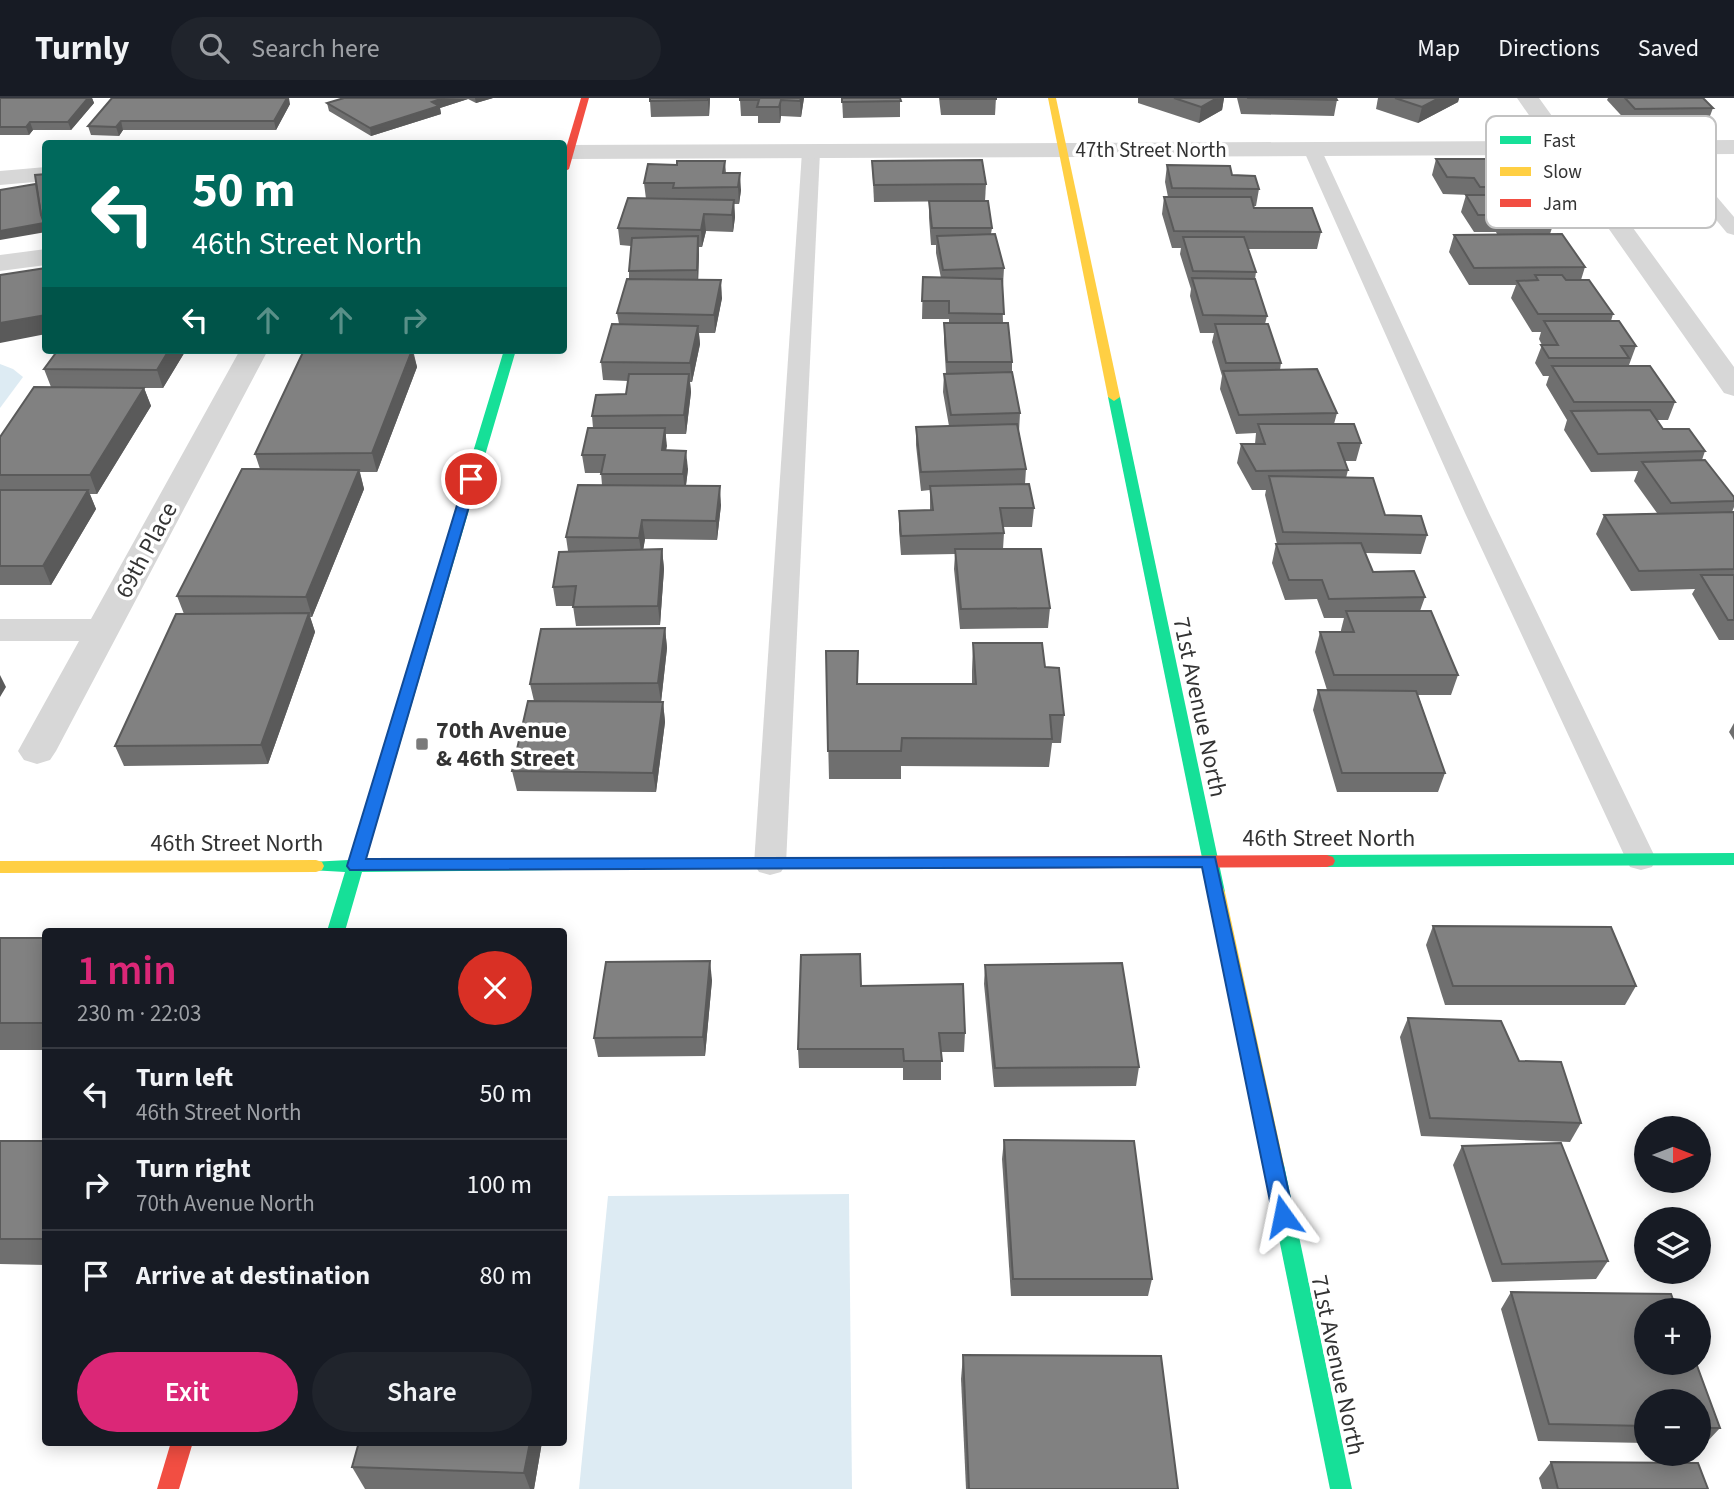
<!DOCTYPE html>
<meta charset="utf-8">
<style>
body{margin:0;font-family:"Source Sans 3",sans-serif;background:#20242c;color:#f1f3f6;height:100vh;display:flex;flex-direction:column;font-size:26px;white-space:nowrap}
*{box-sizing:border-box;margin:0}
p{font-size:23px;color:#9ea1a6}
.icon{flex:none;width:38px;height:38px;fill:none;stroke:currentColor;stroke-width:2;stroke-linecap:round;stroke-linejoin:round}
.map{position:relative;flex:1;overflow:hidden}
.sheet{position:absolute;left:42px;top:830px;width:525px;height:518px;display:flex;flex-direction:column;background:#171b24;border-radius:7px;box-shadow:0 4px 18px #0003}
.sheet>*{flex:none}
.hud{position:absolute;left:42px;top:42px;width:525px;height:214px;border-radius:7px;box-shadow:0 4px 18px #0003;background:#00695c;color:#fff;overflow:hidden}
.needle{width:46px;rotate:90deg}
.fabs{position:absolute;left:1634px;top:1018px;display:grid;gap:14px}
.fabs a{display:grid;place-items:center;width:77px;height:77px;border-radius:50%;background:#171b24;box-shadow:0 4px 18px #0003;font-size:35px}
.pin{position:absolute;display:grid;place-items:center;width:60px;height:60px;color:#fff;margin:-30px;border:4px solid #fff;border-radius:50%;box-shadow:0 2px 7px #0007}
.me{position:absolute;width:77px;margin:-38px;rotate:348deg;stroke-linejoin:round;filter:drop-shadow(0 0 5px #0008)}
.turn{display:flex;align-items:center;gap:24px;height:147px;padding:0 35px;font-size:32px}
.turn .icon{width:91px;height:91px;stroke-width:2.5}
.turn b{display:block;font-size:49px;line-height:60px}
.lanes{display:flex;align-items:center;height:66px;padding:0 35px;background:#0003;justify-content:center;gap:35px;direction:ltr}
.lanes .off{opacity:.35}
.round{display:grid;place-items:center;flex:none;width:74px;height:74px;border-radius:37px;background:#20242c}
.headline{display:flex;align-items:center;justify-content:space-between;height:119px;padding:0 35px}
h1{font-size:42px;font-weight:600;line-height:52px;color:#db2777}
.button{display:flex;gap:14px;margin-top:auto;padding:14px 35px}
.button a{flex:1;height:80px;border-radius:42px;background:#db2777;color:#fff;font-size:28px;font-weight:600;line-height:80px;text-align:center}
.button a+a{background:#20242c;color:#f1f3f6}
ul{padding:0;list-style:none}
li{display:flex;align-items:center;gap:21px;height:91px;padding:0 35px;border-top:2px solid #363941}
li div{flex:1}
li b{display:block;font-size:26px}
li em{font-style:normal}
header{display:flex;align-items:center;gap:42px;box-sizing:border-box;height:98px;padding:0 35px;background:#171b24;border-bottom:2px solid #363941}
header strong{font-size:33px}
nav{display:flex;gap:38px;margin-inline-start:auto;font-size:24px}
.search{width:490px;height:63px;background:#20242c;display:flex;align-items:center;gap:18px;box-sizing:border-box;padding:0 24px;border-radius:38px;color:#9ea1a6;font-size:26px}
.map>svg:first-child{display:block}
</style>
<header>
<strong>Turnly</strong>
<div class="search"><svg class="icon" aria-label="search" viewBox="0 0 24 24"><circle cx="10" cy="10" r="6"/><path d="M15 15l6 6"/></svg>Search here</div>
<nav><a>Map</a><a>Directions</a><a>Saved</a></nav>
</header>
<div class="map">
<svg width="1734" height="1391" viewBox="0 0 1734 1391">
<rect width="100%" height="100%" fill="#fff"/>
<!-- water -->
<g fill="#ddebf3">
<polygon points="0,266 13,271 23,279 0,310"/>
<polygon points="849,1096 852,1391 579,1391 608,1098"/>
</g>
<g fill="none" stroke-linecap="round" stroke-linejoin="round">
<!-- lane -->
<g fill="#d7d7d7" fill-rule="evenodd">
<polygon points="1665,44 1671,45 1734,119 1734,137 1727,135 1659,53 1656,49 1659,45"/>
<polygon points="1312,46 1321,51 1489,415 1656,761 1652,769 1641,772 1630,769 1626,761 1465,415 1303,51"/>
<polygon points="811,49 820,54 786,766 781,774 770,777 759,774 754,766 802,54"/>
</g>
<!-- street -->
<g fill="#d7d7d7" fill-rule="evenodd">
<polygon points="1517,0 1539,0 1570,43 1734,42 1734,56 1580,57 1734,269 1734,298 1724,295 1557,57 564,61 564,47 1547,43"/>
<polygon points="46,69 46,83 0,87 0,73"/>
<polygon points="46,151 46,167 0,173 0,157"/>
<polygon points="240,252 268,252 56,653 50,662 37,666 24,662 18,653 79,543 0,543 0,521 91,521"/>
</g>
<!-- fast -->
<g fill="#16e098" fill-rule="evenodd">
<polygon points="504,252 516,252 366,762 881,759 887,761 889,765 887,769 362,774 345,833 327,833 345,774 310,772 308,768 310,764 349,762"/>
<polygon points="1114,295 1120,299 1225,794 1223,798 1211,798 1209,794 1108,299"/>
<polygon points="1734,755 1734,767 1327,769 1321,767 1319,763 1321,759 1327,757"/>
<polygon points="1274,1059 1281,1061 1284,1067 1352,1391 1330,1391 1264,1067 1267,1061"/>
</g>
<!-- slow -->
<g fill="#ffcf43" fill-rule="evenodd">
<polygon points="1048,0 1056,0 1120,299 1114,303 1108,299"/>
<polygon points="316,762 322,764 324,768 322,772 316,774 0,775 0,763"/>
<polygon points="1217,788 1223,790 1225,794 1284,1067 1281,1073 1274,1075 1267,1073 1264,1067 1209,794 1211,790"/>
</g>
<!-- jam -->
<g fill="#f24e42" fill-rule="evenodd">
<polygon points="581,0 589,0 569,71 564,74 564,57"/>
<polygon points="1327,757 1333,759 1335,763 1333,767 1327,769 881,771 875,769 873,765 875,761 881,759"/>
<polygon points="171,1344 193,1344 179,1391 157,1391"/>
</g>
</g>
<!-- wall -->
<g fill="#6f6f6f">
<polygon points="0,0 92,0 94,5 71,32 33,32 29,37 0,37"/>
<polygon points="112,0 290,6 276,32 123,32 119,38 91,37 88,28"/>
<polygon points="344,0 493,0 476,5 468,1 440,10 441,16 371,38 329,13 327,5"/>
<polygon points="710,0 709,18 651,19 650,3"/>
<polygon points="804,0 801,19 781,18 780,25 758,25 758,18 741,18 740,2"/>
<polygon points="842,0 900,0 900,19 843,20"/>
<polygon points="939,0 996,0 995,17 941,17"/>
<polygon points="1138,0 1224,0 1222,12 1199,25 1138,5"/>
<polygon points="1237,0 1336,0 1337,2 1334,18 1241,16"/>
<polygon points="1378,0 1459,0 1458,4 1418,25 1376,11"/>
<polygon points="1608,0 1703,0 1713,10 1707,26 1630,27 1607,2"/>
<polygon points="1436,61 1532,89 1530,97 1553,127 1550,136 1585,169 1581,182 1613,216 1611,223 1636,248 1629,267 1626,267 1626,268 1675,304 1668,322 1657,322 1663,331 1705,353 1702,362 1734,399 1734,409 1732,414 1734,414 1734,542 1719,542 1692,496 1695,491 1631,493 1596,436 1604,417 1657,415 1634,383 1638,373 1591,374 1564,332 1567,322 1546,287 1549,278 1543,278 1535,265 1542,247 1539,241 1541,234 1532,234 1511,200 1516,187 1469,187 1449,154 1454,137 1497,136 1496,134 1474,134 1461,114 1466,97 1470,97 1443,96 1432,77"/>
<polygon points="725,63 726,75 741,92 739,106 734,106 735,119 733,134 706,133 702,149 699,149 698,182 722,200 715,235 699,235 700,246 692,284 690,284 691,294 686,336 666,336 666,352 688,371 686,387 721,407 717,442 645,441 643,452 662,451 664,471 660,527 576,528 573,508 556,508 553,489 568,453 566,439 602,387 601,375 585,375 582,357 593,330 592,318 626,296 628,283 603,282 601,264 619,226 617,215 629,181 629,173 631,148 620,147 618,130 646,101 644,85 677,67"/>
<polygon points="872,63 986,86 985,103 874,104"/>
<polygon points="1167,67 1232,77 1259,91 1256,108 1254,108 1254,110 1321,134 1317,151 1248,151 1256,174 1255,181 1267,218 1265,226 1281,265 1280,272 1337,315 1334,326 1361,345 1356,363 1345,363 1348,372 1346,380 1385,417 1427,437 1421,456 1365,455 1373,474 1425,499 1420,513 1458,577 1451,597 1418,597 1445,675 1438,694 1337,694 1313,612 1318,592 1327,592 1315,554 1320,534 1341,534 1341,532 1344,520 1324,520 1317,501 1285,502 1272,465 1276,446 1277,446 1265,397 1266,392 1252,392 1237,365 1241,346 1255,346 1256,335 1236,336 1220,291 1222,278 1212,244 1214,235 1200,235 1190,198 1191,191 1180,156 1181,150 1172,150 1162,116 1164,99 1168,99 1165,84"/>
<polygon points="929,103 992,130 991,136 1004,170 1003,187 1002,187 1003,225 1012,264 1012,274 1020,315 1019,334 1026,371 1025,386 1034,410 1032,429 1003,429 1004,435 1003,451 1050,510 1048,530 960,531 954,471 955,456 901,457 899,432 899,413 930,412 930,392 921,393 916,347 916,329 949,328 943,294 944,276 946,276 944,243 944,225 949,225 949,221 922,221 923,179 941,180 936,155 936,147 931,147 929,120"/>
<polygon points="58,252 186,252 163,290 144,290 151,308 97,396 90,396 96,411 51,487 0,487 0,339 51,289 44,271"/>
<polygon points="304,252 421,252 420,256 414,256 417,269 377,374 360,374 364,391 312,519 310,519 315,534 268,666 124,668 115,648 184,516 177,498 260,371 255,356"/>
<polygon points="665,530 667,550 661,604 663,604 665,624 656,694 517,693 512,673 534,603 530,586"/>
<polygon points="973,545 1045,569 1064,617 1061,645 1052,645 1049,669 901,668 901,681 829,681 826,553 858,586 972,586 972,573"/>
<polygon points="1734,625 1734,642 1729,634"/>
<polygon points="1433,828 1636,888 1625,907 1445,907 1426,847"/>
<rect x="0" y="840" width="46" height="112"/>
<polygon points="985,867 1139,969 1136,988 994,989 984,886"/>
<polygon points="712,882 705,958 598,959 594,940"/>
<polygon points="861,888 965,935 964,954 941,954 941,982 903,982 903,970 799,970 798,951"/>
<polygon points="1408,920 1581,1025 1570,1044 1421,1038 1400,939"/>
<polygon points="1004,1042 1152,1181 1148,1198 1011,1198 1002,1061"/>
<polygon points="0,1043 46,1043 46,1167 0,1166"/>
<polygon points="1462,1048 1608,1163 1596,1181 1492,1184 1453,1067"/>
<polygon points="1511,1194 1671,1196 1677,1213 1647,1213 1647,1265 1696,1265 1720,1330 1705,1346 1699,1346 1699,1304 1647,1304 1647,1345 1538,1343 1501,1211"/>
<polygon points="963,1257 1178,1391 966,1391 961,1281"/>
<polygon points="359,1344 542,1344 534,1391 365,1391 352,1369"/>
<polygon points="1551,1364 1708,1391 1542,1391 1539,1380"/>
</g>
<!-- shaded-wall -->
<g fill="#5a5a5a">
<polygon points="88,0 92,0 94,5 71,32 68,24"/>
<polygon points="287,0 289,0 290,6 276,32 274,23"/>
<polygon points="443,0 468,1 440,10 441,16 371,38 370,30 432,4"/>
<polygon points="475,0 493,0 476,5"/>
<polygon points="708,0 710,0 709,18 708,2"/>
<polygon points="801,0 804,0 801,19 800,3"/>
<polygon points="1217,0 1224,0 1222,12 1199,25 1201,9"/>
<polygon points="1439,0 1459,0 1458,4 1418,25 1422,9"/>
<polygon points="781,2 781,18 780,25 779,9"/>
<polygon points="121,23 123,32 119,38 116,29"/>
<polygon points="30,24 33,32 29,37 26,29"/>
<polygon points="740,75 741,92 739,106 738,89"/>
<polygon points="734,102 735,119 733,134 732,117"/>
<polygon points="46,116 46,134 0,142 0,133"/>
<polygon points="704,116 706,133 702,149 701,132"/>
<polygon points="698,138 699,156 698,189 697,172"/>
<polygon points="721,182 722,200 715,235 714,217"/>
<polygon points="46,217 46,236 0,245 0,225"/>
<polygon points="698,228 700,246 692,284 690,265"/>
<polygon points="169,252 186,252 163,290 157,272"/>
<polygon points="412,252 417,269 377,374 372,355"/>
<polygon points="689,276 691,294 686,336 684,317"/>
<polygon points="144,290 151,308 97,396 90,377"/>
<polygon points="665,330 667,348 663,371 662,352"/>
<polygon points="686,353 688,371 685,395 683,376"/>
<polygon points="359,372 364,391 312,519 306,499"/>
<polygon points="720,388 721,407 717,442 716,423"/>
<polygon points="88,392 96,411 51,487 43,468"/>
<polygon points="642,422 645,441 642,459 639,440"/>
<polygon points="662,451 664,471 660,527 658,508"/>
<polygon points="309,515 315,534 268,666 261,647"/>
<polygon points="665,530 667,550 661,604 658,585"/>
<polygon points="0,577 6,589 0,599"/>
<polygon points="663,604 665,624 656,694 653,675"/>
<polygon points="710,863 712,882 705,958 703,939"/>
<polygon points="530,1344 542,1344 534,1391 530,1391 524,1375"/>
</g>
<!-- building -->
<g fill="#818181" stroke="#5a5a5a" stroke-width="2">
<polygon points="0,0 88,0 68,24 30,24 26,29 0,29"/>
<polygon points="112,0 287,0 274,23 121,23 116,29 88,28"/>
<polygon points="344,0 443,0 432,4 439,8 370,30 327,5"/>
<polygon points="650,0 708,0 708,2 650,3"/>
<polygon points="740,0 801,0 800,3 781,2 779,9 757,9 759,2 740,2"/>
<polygon points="842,0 900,0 901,3 842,4"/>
<rect x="941" y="0" width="55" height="1"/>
<polygon points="1174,0 1217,0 1201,9"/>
<polygon points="1247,0 1336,0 1337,2"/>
<polygon points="1395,0 1439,0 1422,9"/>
<polygon points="1625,0 1703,0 1713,10 1635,11"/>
<polygon points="1436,61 1514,61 1532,89 1480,89 1474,80 1447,79"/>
<polygon points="982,62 986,86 874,87 872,63"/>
<polygon points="677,63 725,63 723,75 740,75 738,89 673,90 674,85 644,85 648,66 677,67"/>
<polygon points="1167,67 1230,68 1232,77 1255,78 1259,91 1172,90"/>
<polygon points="46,76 46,116 41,117 35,77"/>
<polygon points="36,86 41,117 44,125 0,133 0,92"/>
<polygon points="1466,97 1532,97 1553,127 1507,128 1501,117 1478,117"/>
<polygon points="1164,99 1251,99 1254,110 1312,110 1321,134 1174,133"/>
<polygon points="628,100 734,102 732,117 704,116 701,132 618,130"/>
<polygon points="929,103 988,103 992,130 932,130"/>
<polygon points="995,136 1004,170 943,172 937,138"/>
<polygon points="1562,136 1585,169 1474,170 1454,137"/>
<polygon points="698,138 697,172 629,173 632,140"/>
<polygon points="1183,139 1244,139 1256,174 1193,173"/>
<polygon points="46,170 46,217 0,225 0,177"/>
<polygon points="1535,177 1562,177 1566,182 1589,182 1613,216 1538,216 1517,183 1538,182"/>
<polygon points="923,179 1002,181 1004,216 949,215 949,203 922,203"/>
<polygon points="1192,180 1255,181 1267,218 1203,217"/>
<polygon points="627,181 721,182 714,217 617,215"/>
<polygon points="1544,223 1619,223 1636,248 1621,248 1629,260 1549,260 1541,247 1558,247"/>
<polygon points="944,225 1008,225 1012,264 947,264"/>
<polygon points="612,226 698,228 690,265 601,264"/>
<polygon points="1215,226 1268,226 1281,265 1226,265"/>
<polygon points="58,252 169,252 157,272 44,271"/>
<polygon points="304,252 412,252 372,355 255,356"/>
<polygon points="1552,268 1650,268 1675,304 1574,304"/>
<polygon points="1317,271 1337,315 1239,317 1223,273"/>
<polygon points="1012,274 1020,315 951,317 944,276"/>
<polygon points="629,276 689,276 684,317 592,318 596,297 626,296"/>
<polygon points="34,289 144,290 90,377 0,377 0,339"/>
<polygon points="1650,312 1663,331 1689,331 1705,353 1598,356 1571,313"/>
<polygon points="1017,326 1026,371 921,374 916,329"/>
<polygon points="1258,326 1354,326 1361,345 1338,345 1348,372 1256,373 1241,346 1265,346"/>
<polygon points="588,330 665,330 662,352 686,353 683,376 601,376 605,357 582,357"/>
<polygon points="1705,362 1734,399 1734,403 1671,405 1642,364"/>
<polygon points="242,371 359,372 306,499 177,498"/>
<polygon points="1269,378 1373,380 1385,417 1421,418 1427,437 1283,434"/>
<polygon points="1029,386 1034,410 1000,410 1004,435 901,438 899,413 933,412 930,388"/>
<polygon points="578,387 720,388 716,423 642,422 639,440 566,439"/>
<polygon points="0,392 88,392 43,468 0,468"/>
<polygon points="1734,414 1734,471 1639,473 1604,417"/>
<polygon points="1361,445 1373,474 1414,473 1425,499 1329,501 1322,482 1289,482 1276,446"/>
<polygon points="662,451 658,508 573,509 576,488 553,489 559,454"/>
<polygon points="955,451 1041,451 1050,510 961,511"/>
<polygon points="1701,477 1734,477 1734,522 1728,522"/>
<polygon points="1346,513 1431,513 1458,577 1334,577 1320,534 1354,534"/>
<polygon points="309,515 261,647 115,648 176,516"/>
<polygon points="665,530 658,585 530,586 541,531"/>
<polygon points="973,545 1042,545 1045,569 1059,570 1064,617 1050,617 1052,641 902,640 901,653 828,653 826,553 858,553 857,586 976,586"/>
<polygon points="1318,592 1416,593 1445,675 1342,675"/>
<polygon points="528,603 663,604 653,675 512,673"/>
<polygon points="1433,828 1611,829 1636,888 1453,888"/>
<rect x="0" y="840" width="46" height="85"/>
<polygon points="860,856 861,888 963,886 965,935 939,935 942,963 904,963 903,951 798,951 801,857"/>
<polygon points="710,863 703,939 594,940 606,864"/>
<polygon points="1122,865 1139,969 995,970 985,867"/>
<polygon points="1408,920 1501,923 1519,963 1561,964 1581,1025 1430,1020"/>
<polygon points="1004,1042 1134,1043 1152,1181 1013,1181"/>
<rect x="0" y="1043" width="46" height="98"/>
<polygon points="1561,1045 1608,1163 1502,1166 1462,1048"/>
<polygon points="1511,1194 1671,1196 1677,1213 1647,1213 1647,1265 1696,1265 1720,1330 1699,1330 1699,1304 1647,1304 1647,1328 1549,1326"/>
<polygon points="963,1257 1161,1258 1178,1391 969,1391"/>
<polygon points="359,1344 530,1344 524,1375 352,1369"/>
<polygon points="1551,1364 1698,1365 1708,1391 1558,1391"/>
</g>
<!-- route -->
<polygon fill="#1a73e8" stroke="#114b97" stroke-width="2" points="471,377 477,381 366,761 1215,759 1294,1118 1291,1124 1283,1127 1276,1124 1273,1118 1202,769 350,772 347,768 465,381"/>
<!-- markers -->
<rect fill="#7a7a7a" stroke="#fff" stroke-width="2.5" x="415" y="639" width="14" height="14" rx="3.5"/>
<g text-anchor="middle" stroke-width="7" stroke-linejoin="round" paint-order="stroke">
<!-- far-street labels -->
<g font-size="21" fill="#333" stroke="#fff">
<text x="1151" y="59">47th Street North</text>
</g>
<!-- street labels -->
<g font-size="24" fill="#333" stroke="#fff">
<text transform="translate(146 452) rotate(-62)" y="8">69th Place</text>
<text transform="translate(1200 609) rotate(78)" y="8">71st Avenue North</text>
<text x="1329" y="748">46th Street North</text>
<text x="237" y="753">46th Street North</text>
<text transform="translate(1338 1267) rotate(78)" y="8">71st Avenue North</text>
</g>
<!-- poi labels -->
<g font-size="24" font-weight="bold" fill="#333" stroke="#fff" text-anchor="start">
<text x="436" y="640">70th Avenue<tspan x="436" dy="28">&amp; 46th Street</tspan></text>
</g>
</g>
<!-- legend -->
<rect x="1486" y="18" width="230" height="112" rx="10" fill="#fff" stroke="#c2c2c2" stroke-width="2"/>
<rect x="1500" y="38" width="31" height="8" fill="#16e098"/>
<rect x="1500" y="69" width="31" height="9" fill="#ffcf43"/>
<rect x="1500" y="101" width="31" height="8" fill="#f24e42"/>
<g font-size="19" fill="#333">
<text x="1543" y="49">Fast</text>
<text x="1543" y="80">Slow</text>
<text x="1543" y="112">Jam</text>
</g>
</svg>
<div class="fabs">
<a><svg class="needle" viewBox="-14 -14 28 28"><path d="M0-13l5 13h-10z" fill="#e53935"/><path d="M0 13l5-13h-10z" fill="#9ea1a6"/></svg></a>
<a><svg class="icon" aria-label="layers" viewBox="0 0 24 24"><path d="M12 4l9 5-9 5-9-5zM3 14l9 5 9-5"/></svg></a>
<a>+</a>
<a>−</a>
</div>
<div class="pin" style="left:471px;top:381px;background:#d93025"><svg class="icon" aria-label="arrive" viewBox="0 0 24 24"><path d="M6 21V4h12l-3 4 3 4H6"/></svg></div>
<svg class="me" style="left:1283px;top:1118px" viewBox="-20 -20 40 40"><path d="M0-17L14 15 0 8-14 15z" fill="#1a73e8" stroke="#fff" stroke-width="4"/></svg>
<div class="hud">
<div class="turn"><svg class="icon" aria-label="left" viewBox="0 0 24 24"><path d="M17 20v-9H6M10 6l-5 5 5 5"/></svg><div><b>50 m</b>46th Street North</div></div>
<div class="lanes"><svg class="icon" aria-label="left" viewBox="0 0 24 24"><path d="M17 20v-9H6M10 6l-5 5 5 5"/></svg><svg class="icon off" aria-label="ahead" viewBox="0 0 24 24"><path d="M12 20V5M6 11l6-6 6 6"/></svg><svg class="icon off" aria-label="ahead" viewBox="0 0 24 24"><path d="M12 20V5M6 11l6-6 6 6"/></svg><svg class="icon off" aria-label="right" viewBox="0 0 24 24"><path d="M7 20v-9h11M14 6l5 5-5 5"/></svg></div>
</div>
<section class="sheet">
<div class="headline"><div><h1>1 min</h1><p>230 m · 22:03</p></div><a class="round" style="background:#d93025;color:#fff"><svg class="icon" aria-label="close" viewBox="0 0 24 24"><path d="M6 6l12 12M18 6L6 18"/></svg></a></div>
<ul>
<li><svg class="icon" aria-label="left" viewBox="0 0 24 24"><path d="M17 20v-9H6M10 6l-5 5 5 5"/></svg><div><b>Turn left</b><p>46th Street North</p></div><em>50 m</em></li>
<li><svg class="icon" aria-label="right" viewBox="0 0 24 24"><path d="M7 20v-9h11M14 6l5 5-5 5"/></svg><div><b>Turn right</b><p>70th Avenue North</p></div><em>100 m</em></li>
<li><svg class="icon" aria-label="arrive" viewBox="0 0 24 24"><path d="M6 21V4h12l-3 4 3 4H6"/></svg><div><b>Arrive at destination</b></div><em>80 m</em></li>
</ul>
<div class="button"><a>Exit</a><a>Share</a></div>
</section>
</div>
